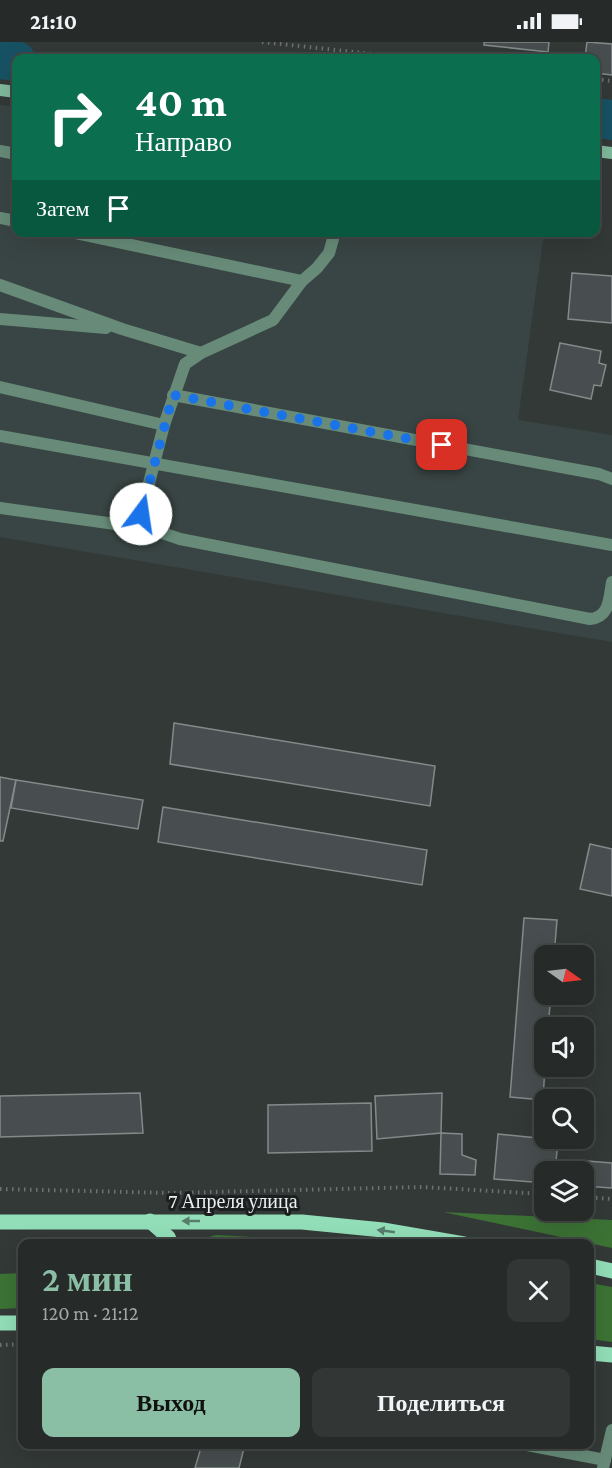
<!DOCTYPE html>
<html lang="ru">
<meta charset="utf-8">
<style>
body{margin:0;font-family:"Crimson Pro",serif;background:#323735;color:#f1f3f6;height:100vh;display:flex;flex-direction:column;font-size:22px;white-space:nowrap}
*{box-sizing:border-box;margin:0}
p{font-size:20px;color:#a4a7a8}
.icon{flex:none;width:33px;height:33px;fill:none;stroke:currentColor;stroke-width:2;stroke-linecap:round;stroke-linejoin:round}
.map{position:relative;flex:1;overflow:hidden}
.details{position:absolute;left:18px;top:1197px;width:576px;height:210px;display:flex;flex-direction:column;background:#262b29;border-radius:12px;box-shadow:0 6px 24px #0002,0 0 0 2px #424746}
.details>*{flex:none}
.banner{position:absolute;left:12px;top:12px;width:588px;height:183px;border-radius:12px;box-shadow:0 6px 24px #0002,0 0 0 2px #424746;background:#0b6e4f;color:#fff;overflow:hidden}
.needle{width:39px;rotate:104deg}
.buttons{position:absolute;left:534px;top:903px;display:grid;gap:12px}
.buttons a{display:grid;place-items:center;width:60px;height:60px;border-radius:12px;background:#262b29;box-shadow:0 6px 24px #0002,0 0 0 2px #424746;font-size:30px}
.pin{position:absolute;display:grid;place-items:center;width:51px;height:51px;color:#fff;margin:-26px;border-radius:12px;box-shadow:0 3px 9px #0006}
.me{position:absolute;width:66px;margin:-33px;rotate:14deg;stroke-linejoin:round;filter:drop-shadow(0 0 4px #0008)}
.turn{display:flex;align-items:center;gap:21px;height:126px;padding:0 24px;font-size:27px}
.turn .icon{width:78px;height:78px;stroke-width:2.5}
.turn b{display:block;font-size:42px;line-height:51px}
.then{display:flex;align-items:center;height:57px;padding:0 24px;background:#0003;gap:12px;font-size:22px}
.round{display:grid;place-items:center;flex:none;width:63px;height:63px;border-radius:12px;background:#323735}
.headline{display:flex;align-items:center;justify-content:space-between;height:102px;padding:0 24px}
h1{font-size:36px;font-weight:600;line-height:45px;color:#8abfa5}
.button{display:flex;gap:12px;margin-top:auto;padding:12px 24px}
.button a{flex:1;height:69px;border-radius:12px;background:#8abfa5;color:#111;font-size:24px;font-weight:600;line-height:69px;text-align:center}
.button a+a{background:#323735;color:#f1f3f6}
.status{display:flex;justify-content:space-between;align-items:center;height:42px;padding:0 30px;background:#262b29;direction:ltr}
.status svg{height:16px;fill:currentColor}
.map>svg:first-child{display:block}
</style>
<div class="status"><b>21:10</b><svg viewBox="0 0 49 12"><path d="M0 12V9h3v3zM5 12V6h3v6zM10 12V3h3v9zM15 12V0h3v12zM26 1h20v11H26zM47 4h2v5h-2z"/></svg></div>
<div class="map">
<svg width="612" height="1426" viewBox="0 0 612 1426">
<rect width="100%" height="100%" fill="#333937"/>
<!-- built -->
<polygon fill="#394544" points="0,63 16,65 16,190 544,191 518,378 612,393 612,600 0,495"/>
<!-- forest -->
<g fill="#3c7335">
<polygon points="443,1170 612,1178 612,1206"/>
<polygon points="216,1193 354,1201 197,1201 199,1198"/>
<polygon points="22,1231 22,1266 0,1267 0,1232"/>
<polygon points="590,1241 612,1245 612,1300 590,1297"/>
</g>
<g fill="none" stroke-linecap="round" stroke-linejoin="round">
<!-- river -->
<g stroke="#175264" stroke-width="40">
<polyline points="0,17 16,19"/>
<polyline points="596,76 612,78"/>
</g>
</g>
<!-- building -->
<g fill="#484e4f" stroke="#838a8a" stroke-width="1.5">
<polygon points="484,0 549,0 548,10 484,3"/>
<polygon points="587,0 612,2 612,33 596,31 596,16 585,16"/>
<polygon points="572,231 612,234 612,281 568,277"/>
<polygon points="560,301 601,309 599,321 606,323 601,344 594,343 591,357 550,348"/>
<polygon points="174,681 435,724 430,764 170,722"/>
<polygon points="0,735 16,738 3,799 0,799"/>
<polygon points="16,738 143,758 138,787 11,766"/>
<polygon points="163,765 427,808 422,843 158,800"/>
<polygon points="590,802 612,807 612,854 580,847"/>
<polygon points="524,876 557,878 554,914 544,914 544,952 551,952 548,986 544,986 545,1024 543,1058 510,1055"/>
<polygon points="140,1051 143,1091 0,1095 0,1054"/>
<polygon points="442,1051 441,1091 377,1097 375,1054"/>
<polygon points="371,1061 372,1109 268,1111 268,1063"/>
<polygon points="441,1091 462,1092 462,1113 476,1118 475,1133 440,1132"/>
<polygon points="498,1092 558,1098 555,1130 544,1130 544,1141 494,1137"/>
<polygon points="575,1118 612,1121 612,1146 584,1144 584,1130 574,1130"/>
<polygon points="202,1402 245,1402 239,1426 195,1426"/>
</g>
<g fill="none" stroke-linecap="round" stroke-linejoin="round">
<!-- path -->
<g stroke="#6e7372" stroke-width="4" stroke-dasharray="1.5 4.5" stroke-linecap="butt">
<polyline points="262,0 410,16"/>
<polyline points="596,37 612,39"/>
<polyline points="0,1147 170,1151 422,1145 544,1152"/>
<polyline points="584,1155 612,1157"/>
<polyline points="0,1303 22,1302"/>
</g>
<!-- lane -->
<g stroke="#678b78" stroke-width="12">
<polyline points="0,109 16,112"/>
<polyline points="0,176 16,179"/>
<polyline points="70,190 302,239"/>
<path d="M335 190 329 211 317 226 302 239 273 278 201 311 185 322 164 383 141 472 151 487 180 497 590 577C610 575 609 556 612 540"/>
<polyline points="0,243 122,287 201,311"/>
<polyline points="0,277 106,286"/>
<polyline points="0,345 164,383"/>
<polyline points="173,353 599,432 612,437"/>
<polyline points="0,394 612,503"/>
<polyline points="0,466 151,487"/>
<polyline points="522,1402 605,1418"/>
</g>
<!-- street -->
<polyline stroke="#678b78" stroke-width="12" points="603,1426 612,1388"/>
<!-- secondary -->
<g stroke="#80ba9d" stroke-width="12">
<polyline points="0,48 16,50"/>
<polyline points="596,109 612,111"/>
</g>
<!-- primary -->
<g stroke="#92deb8" stroke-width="15">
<polyline points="150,1179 168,1195 171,1202"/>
<polyline points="0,1180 302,1180 383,1188 464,1202"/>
<polyline points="590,1224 612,1229"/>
<polyline points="0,1281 22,1281"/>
<polyline points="590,1311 612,1313"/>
</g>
</g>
<!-- one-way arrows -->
<defs><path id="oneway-solid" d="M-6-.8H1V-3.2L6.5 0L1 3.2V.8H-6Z" transform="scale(1.5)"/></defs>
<g fill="#577e6c">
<use href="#oneway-solid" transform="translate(191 1179) rotate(-180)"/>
<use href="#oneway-solid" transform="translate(386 1189) rotate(-172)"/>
</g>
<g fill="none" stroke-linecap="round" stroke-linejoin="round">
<!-- route -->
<polyline stroke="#1a73e8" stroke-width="10" stroke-dasharray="0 18" points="141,472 173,353 442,403"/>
</g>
<g text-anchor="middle" stroke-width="6" stroke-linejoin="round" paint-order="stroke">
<!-- street labels -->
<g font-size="20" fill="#ecefef" stroke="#1c1f1f">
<text x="233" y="1166">7 Апреля улица</text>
</g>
</g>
</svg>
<div class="buttons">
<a><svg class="needle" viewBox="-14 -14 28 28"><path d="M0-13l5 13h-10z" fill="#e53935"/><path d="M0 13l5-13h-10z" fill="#a4a7a8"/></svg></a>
<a><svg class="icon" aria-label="sound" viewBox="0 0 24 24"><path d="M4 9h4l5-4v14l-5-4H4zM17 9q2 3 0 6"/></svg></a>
<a><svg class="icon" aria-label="search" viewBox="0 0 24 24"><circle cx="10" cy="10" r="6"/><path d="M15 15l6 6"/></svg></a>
<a><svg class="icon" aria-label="layers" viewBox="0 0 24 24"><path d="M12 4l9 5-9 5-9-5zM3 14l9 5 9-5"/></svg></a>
</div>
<div class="pin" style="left:442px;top:403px;background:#d93025"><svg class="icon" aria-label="arrive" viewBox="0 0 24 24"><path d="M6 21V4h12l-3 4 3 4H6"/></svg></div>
<svg class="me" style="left:141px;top:472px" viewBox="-20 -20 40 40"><circle r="19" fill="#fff"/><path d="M0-13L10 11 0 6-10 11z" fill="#1a73e8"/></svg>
<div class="banner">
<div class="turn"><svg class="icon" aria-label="right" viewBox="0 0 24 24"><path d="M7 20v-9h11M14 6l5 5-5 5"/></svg><div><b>40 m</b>Направо</div></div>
<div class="then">Затем<svg class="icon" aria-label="arrive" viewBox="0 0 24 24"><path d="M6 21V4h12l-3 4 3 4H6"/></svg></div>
</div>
<section class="details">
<div class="headline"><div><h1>2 мин</h1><p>120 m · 21:12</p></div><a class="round"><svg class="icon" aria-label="close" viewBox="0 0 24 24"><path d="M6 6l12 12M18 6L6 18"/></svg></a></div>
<div class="button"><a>Выход</a><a>Поделиться</a></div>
</section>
</div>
